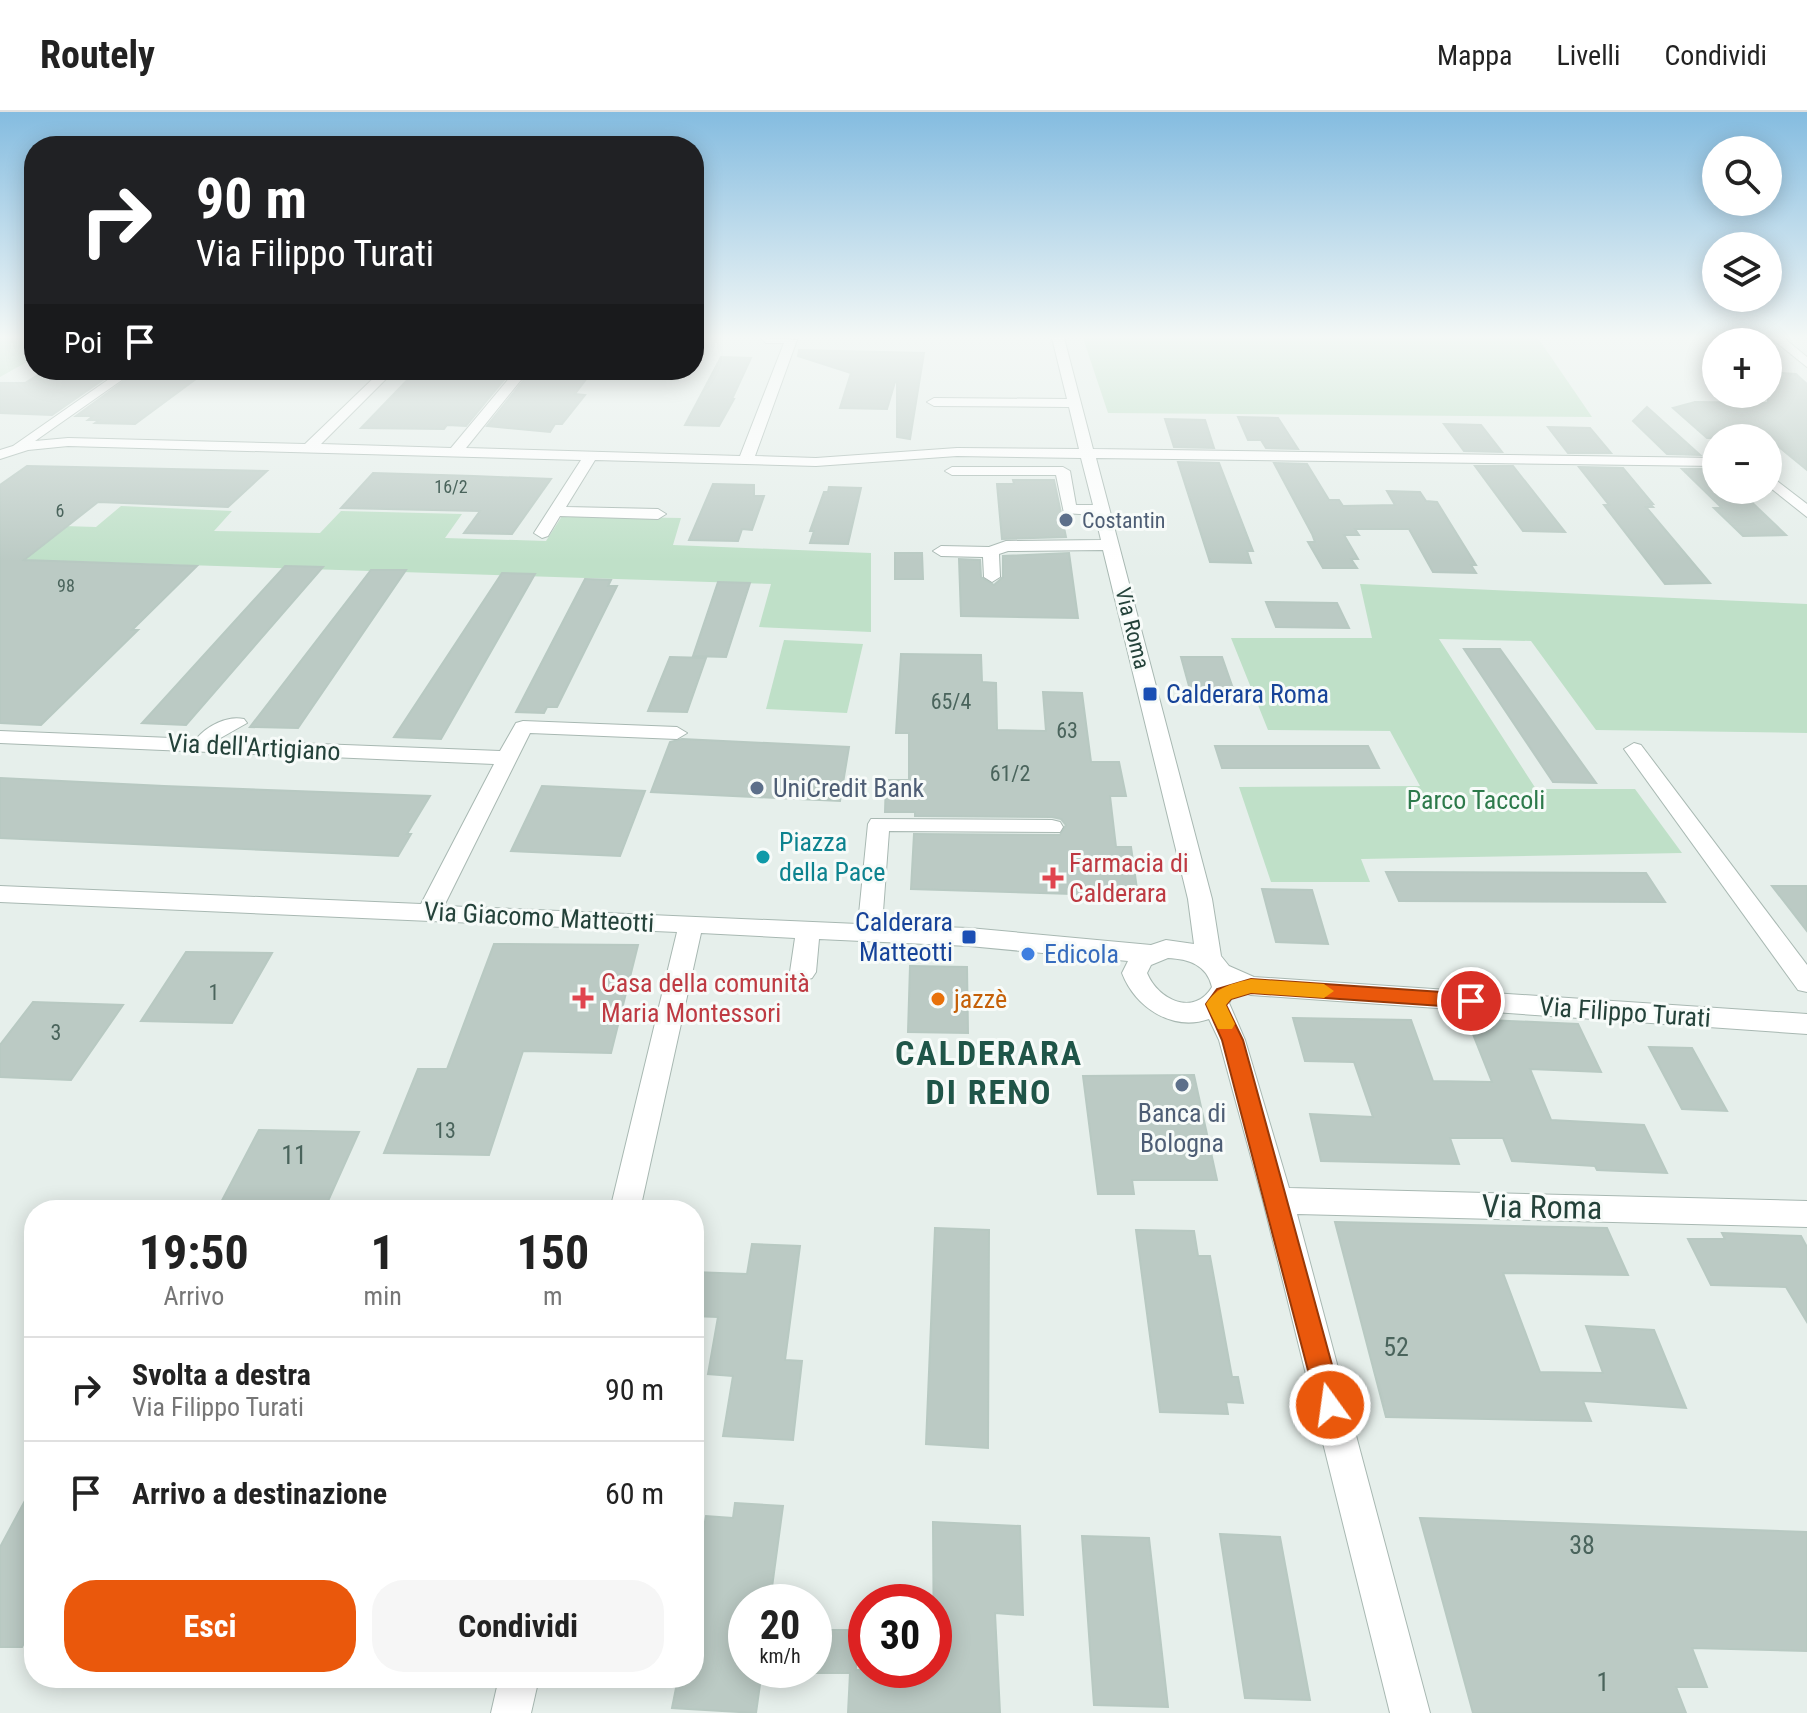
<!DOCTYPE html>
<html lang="it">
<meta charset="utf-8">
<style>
body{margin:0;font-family:"Roboto Condensed",sans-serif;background:#f6f6f6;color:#222;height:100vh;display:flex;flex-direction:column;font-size:30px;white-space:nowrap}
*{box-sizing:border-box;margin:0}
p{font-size:26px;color:#767676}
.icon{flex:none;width:44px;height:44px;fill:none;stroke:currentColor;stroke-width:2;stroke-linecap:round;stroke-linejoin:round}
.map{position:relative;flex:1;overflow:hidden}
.panel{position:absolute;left:24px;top:1088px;width:680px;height:488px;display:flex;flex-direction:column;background:#fff;border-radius:32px;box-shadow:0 4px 20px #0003}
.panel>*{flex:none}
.banner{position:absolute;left:24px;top:24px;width:680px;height:244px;border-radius:32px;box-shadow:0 4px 20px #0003;background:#202124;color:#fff;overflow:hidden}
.fabs{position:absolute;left:1702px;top:24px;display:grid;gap:16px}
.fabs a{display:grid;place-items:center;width:80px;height:80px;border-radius:50%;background:#fff;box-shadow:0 4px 20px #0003;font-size:40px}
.speed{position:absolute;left:728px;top:1472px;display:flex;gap:16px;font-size:40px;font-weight:700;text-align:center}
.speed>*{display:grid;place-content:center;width:104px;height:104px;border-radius:50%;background:#fff;box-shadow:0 4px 20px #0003;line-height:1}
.speed small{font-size:20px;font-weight:400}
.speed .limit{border:12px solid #d22;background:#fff;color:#111}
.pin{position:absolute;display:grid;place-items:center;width:68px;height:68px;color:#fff;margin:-34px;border:4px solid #fff;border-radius:50%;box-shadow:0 2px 8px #0007}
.me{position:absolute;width:88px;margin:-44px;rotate:346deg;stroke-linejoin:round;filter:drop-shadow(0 0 6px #0008)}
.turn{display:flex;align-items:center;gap:28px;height:168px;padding:0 40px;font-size:36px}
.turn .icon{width:104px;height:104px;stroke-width:2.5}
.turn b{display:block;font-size:56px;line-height:68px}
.then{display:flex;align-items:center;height:76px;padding:0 40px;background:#0003;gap:16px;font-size:30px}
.eta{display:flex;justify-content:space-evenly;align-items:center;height:136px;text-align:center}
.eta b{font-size:48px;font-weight:700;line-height:56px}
.button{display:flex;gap:16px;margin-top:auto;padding:16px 40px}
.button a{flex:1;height:92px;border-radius:32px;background:#ea580c;color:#fff;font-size:32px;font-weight:700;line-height:92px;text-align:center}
.button a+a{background:#f6f6f6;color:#222}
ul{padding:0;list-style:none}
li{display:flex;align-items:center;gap:24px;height:104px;padding:0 40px;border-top:2px solid #e0e0e0}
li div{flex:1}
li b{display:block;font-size:30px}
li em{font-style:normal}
header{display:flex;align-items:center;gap:48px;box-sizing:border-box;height:112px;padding:0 40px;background:#fff;border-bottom:2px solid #e0e0e0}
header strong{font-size:38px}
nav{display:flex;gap:44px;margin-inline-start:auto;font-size:28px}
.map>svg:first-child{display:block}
</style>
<header>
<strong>Routely</strong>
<nav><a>Mappa</a><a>Livelli</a><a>Condividi</a></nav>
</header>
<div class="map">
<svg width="1807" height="1601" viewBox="0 0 1807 1601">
<rect width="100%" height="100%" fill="#e6efeb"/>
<!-- green -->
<g fill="#bfe0c8">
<polygon points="0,226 34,226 34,246 0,265"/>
<polygon points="1083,226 1538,226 1592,305 1108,301"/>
<polygon points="121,394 232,399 214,419 320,421 341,399 462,402 445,426 546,429 562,404 681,406 673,433 871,441 871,520 759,515 771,472 0,447 0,412 96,415"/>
<polygon points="1360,472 1807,492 1807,621 1596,618 1531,529 1439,527 1536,677 1635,677 1682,741 1361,747 1370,770 1271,770 1239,675 1420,674 1390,619 1268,618 1231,526 1372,526"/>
<polygon points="784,528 863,532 847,601 766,597"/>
</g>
<!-- building -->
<g fill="#bbcac4" stroke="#b8c9c2" stroke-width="2">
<polygon points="799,238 924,241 910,327 897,325 897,270 895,270 887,297 840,296 851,261 798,244"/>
<polygon points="721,245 751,246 732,287 734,287 719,314 685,313"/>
<polygon points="46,258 117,258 52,303 0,301 0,271 25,271"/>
<polygon points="139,258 208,258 135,312 95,311 99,308 88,308 93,304 76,304"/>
<polygon points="417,258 512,258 466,314 447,313 444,317 361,316"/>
<polygon points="532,258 593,258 575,282 585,283 562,312 555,312 550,320 487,314"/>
<polygon points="1768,260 1796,262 1807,272 1807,358 1768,326 1707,326 1673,296 1695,290 1768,291"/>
<polygon points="1647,295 1700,343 1667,342 1633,309"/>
<polygon points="1238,305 1278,306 1298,337 1266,336 1261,328 1248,328"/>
<polygon points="1165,307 1205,308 1214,336 1174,335"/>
<polygon points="1444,312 1481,313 1502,340 1464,339"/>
<polygon points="1548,315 1590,316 1611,341 1568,341"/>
<polygon points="1178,350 1219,351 1253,439 1247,439 1251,451 1210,450"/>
<polygon points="1274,351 1307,352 1329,388 1339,388 1343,394 1395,393 1387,379 1420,380 1426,389 1437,390 1476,453 1471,453 1476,461 1433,460 1409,417 1355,417 1359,423 1344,423 1358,447 1351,447 1357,456 1323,456 1308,430 1315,430 1312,422"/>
<polygon points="27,354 267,359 228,395 98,390 24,448 197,454 132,518 138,518 41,613 0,611 0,373"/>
<polygon points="1475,354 1513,354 1565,420 1523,419"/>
<polygon points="1579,355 1623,356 1653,392 1650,392 1653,395 1646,395 1710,471 1665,472 1604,393 1609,393"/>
<polygon points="1682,357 1716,357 1716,378 1739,378 1786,423 1743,424 1714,396 1722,396"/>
<polygon points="373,361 474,364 551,367 512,422 464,421 480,399 341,396"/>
<polygon points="1013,368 1054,368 1066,425 1002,427 997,372 1014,372"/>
<polygon points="713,372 754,373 754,384 764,384 752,418 742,417 738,429 689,428"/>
<polygon points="829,375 861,376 848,432 810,431 814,419 810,419 824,380 828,380"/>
<polygon points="895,441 922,441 923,467 895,467"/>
<polygon points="1069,441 1078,506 961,504 959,447 980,448 981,465 994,473 1003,465 1003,444"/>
<polygon points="285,454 323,455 186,613 142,611"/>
<polygon points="371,458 406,458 298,616 250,615"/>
<polygon points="502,461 535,462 441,627 394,625"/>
<polygon points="585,467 611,468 608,474 617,474 557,595 547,595 544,601 516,600"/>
<polygon points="718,470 750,471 726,545 693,544"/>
<polygon points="1266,490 1337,491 1349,516 1276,515"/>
<polygon points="1464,537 1500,537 1596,671 1553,670"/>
<polygon points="901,542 981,543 982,570 996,571 997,618 1046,619 1043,580 1082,581 1091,650 1119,650 1126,684 1110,684 1116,735 1131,735 1138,784 911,777 914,722 1060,723 1066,713 1061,707 1052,705 915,704 915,700 885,700 886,668 909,668 909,621 896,621"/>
<polygon points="670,545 706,546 687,600 648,599"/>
<polygon points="1181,545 1222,545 1236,585 1192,585"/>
<polygon points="682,627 849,635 840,689 651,680 670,630"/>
<polygon points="1215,634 1368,634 1379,656 1222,656"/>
<polygon points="0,666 164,674 430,684 407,722 411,722 398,744 0,726"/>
<polygon points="542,674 645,679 620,744 511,739"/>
<polygon points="1386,760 1646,761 1665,790 1399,789"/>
<polygon points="1772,774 1807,774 1807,819"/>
<polygon points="1262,777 1312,778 1328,832 1276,830"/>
<polygon points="494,832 638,833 611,941 523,939 489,1043 384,1041 418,957 447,957"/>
<polygon points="186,840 272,841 232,911 141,909"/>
<polygon points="910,854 967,855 968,921 908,920"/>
<polygon points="33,890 123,893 71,968 0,965 0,933"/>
<polygon points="1293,906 1411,908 1433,969 1492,970 1467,907 1578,912 1601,960 1530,957 1551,1008 1644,1013 1667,1061 1597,1058 1595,1054 1512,1049 1503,1026 1450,1026 1459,1052 1321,1049 1310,1002 1373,1005 1354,950 1305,949"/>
<polygon points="1649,935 1692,936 1727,999 1682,997"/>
<polygon points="1194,963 1217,1068 1132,1068 1134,1082 1098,1082 1083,964"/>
<polygon points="259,1018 359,1020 324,1098 217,1098"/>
<polygon points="1335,1110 1607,1116 1628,1163 1503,1161 1540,1260 1603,1261 1586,1214 1654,1218 1686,1296 1583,1289 1591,1309 1386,1305"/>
<polygon points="935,1116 989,1118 988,1336 926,1332"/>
<polygon points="1136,1118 1194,1119 1198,1144 1210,1144 1232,1265 1238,1265 1243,1291 1226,1290 1228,1302 1160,1300"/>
<polygon points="1722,1121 1801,1124 1807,1135 1807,1210 1786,1175 1711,1173 1688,1127 1725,1127"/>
<polygon points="752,1132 800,1134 785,1248 802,1249 793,1328 723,1324 733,1264 708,1262 718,1205 694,1204 694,1160 747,1162"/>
<polygon points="34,1372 34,1511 22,1535 0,1535 0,1435"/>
<polygon points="735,1391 783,1394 770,1490 746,1490 746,1558 762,1558 756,1601 672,1596 678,1566 694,1566 694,1470 706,1404 733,1406"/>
<polygon points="1420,1406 1807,1420 1807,1539 1692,1536 1707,1575 1676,1575 1686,1601 1473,1601"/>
<polygon points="933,1410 1020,1414 1023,1503 995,1501 1000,1601 848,1601 850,1561 814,1561 814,1518 857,1518 856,1558 934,1558"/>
<polygon points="1220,1422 1280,1425 1310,1588 1245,1586"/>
<polygon points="1082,1424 1149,1426 1168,1595 1094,1593"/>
</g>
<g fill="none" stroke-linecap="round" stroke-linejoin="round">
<!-- minor casing -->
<g stroke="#a8b8b2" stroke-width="2">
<g id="minor">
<path d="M761 226 797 228 755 344 816 346 957 336 1079 337 1069 295 934 294 927 290 934 286 1067 287 1052 226H1064L1093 337 1716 346V354L1096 346 1212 787 1221 844 1229 854 1254 865 1807 902V922L1251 883 1236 878 1229 891 1245 928 1289 1076 1807 1089V1115L1297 1102 1430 1601H1390L1263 1089 1219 928 1209 907C1172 920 1135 895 1122 861L1128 849 969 834 819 827 816 860 812 866 803 869 794 866 790 860 795 826 701 821 640 1098H610L677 820 0 790V774L421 792 494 652 0 631V619L196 627C207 614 227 603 244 607L247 611 217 628 500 639 516 611 523 609 677 615 687 621 677 627 530 621 444 794 858 812 868 712 871 707 1052 708 1060 710 1063 715 1060 720 889 719 882 813 969 816 1151 833 1166 828 1194 832 1188 787 1103 438 1008 439 999 442 1000 465 992 470 984 465 983 445 941 444 933 439 941 434 989 435 1006 429 1101 428 1095 403 1064 401 1056 363H952L945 359 952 355H1063L1070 359 1076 393H1093L1081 346 957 344 816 354 595 348 566 395 658 397 666 402 658 407 560 404 548 424 542 426 534 421 581 348 68 334 28 338 0 347V338L13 334 122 258H136L35 329 68 326 305 332 382 258H395L321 332 451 336 516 258H529L466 336 740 344 784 231H766ZM1168 846C1189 847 1207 853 1212 875 1194 905 1158 888 1147 861L1151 853Z"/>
<polygon points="1771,226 1784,226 1807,245 1807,255"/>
<polygon points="1768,362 1807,392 1807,405 1768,374"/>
<polygon points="1634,631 1641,633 1807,853 1807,880 1798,878 1624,637"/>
<polygon points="499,1566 539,1566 531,1601 491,1601"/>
</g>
</g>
<!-- minor -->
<use href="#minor" fill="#fff" fill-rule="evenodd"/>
</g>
<!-- sky -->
<linearGradient id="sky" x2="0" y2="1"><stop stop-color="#84bce0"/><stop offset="0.5" stop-color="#f4f8f6"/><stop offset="1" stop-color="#f4f8f6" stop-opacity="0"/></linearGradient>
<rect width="1807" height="450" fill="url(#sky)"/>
<!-- route -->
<polygon fill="#ea580c" stroke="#983908" stroke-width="2" points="1251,867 1471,882 1478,884 1481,889 1478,894 1471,896 1251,881 1231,887 1226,893 1243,928 1343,1293 1340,1302 1330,1306 1321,1302 1317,1293 1222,928 1206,892 1217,877"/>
<!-- slow -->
<path fill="#f59e0b" d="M1251 867 1324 872 1334 879 1324 886 1251 881 1231 887 1226 893 1235 912 1232 917H1218L1206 892C1217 874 1232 872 1251 867Z"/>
<!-- markers -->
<g fill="#5c6f8a" stroke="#f7fbf9" stroke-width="3">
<circle cx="1066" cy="408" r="8"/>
<circle cx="757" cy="676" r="8"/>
<circle cx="1182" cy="973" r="8"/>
</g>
<g fill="#1a4fb4" stroke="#f7fbf9" stroke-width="3">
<rect x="1142" y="574" width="16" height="16" rx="4"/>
<rect x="961" y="817" width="16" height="16" rx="4"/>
</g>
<circle fill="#0f9aa8" stroke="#f7fbf9" stroke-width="3" cx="763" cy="745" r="8"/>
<g fill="#e0444e" stroke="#f7fbf9" stroke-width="3">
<path d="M1049 754h8v8h8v8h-8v8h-8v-8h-8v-8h8z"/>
<path d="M579 874h8v8h8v8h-8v8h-8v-8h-8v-8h8z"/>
</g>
<circle fill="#3f7fe0" stroke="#f7fbf9" stroke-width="3" cx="1028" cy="842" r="8"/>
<circle fill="#e8710a" stroke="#f7fbf9" stroke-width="3" cx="938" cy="887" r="8"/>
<g text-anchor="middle" stroke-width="6" stroke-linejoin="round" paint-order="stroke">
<!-- far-number labels -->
<g font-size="18" fill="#4a645c">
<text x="451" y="381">16/2</text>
<text x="60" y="405">6</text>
<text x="66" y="480">98</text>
</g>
<!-- far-service labels -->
<g font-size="22" fill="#4e5e75" stroke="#f7fbf9" text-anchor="start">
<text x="1082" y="416">Costantin</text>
</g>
<!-- far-street labels -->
<g font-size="22" fill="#24423a" stroke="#f7fbf9">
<text transform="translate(1133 516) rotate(76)" y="8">Via Roma</text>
</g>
<!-- number labels -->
<g font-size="22" fill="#4a645c">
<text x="951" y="597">65/4</text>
<text x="1067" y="626">63</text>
<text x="1010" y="669">61/2</text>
<text x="214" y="888">1</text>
<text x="56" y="928">3</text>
<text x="445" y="1026">13</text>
</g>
<!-- transit labels -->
<g font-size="26" fill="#164399" stroke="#f7fbf9" text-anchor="start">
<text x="1166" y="591">Calderara Roma</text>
<text x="953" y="819" text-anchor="end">Calderara<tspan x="953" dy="30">Matteotti</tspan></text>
</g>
<!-- street labels -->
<g font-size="26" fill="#24423a" stroke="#f7fbf9">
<text transform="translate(254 635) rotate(3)" y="9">Via dell'Artigiano</text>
<text transform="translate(539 805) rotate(3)" y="9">Via Giacomo Matteotti</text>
<text transform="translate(1625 900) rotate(4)" y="9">Via Filippo Turati</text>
</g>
<!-- service labels -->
<g font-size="26" fill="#4e5e75" stroke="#f7fbf9" text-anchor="start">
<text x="773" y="685">UniCredit Bank</text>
<text x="1182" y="1010" text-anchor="middle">Banca di<tspan x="1182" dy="30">Bologna</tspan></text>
</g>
<!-- park labels -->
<g font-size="26" fill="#2d7a4b" stroke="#f7fbf9">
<text x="1476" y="697">Parco Taccoli</text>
</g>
<!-- culture labels -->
<g font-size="26" fill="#0d838f" stroke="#f7fbf9" text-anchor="start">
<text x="779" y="739">Piazza<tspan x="779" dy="30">della Pace</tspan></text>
</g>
<!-- health labels -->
<g font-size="26" fill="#be3a42" stroke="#f7fbf9" text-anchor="start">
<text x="1069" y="760">Farmacia di<tspan x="1069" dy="30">Calderara</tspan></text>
<text x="601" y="880">Casa della comunità<tspan x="601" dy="30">Maria Montessori</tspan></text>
</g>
<!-- shop labels -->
<g font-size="26" fill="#366cbe" stroke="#f7fbf9" text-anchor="start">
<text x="1044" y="851">Edicola</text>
</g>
<!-- food labels -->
<g font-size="26" fill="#c56008" stroke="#f7fbf9" text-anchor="start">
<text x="954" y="896">jazzè</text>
</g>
<!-- near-number labels -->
<g font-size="26" fill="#4a645c">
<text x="294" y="1052">11</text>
<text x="1396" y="1244">52</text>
<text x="1582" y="1442">38</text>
<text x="1603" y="1579">1</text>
</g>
<!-- near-street labels -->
<g font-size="32" fill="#24423a" stroke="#f7fbf9">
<text transform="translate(1542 1095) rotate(1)" y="11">Via Roma</text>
</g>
<!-- district labels -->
<g font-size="34" font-weight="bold" letter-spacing="2" fill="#1f5548" stroke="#f7fbf9">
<text x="989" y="953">CALDERARA<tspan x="989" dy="39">DI RENO</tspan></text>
</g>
</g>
</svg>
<div class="fabs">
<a><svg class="icon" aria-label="search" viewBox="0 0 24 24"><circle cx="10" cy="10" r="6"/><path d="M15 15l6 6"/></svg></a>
<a><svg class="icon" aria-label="layers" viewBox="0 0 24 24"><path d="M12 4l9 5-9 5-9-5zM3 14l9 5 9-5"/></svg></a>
<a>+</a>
<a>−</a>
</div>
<div class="speed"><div>20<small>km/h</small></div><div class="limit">30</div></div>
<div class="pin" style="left:1471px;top:889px;background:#d93025"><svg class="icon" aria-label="arrive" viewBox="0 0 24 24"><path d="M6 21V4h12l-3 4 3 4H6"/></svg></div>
<svg class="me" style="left:1330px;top:1293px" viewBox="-20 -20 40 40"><circle r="17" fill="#ea580c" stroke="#fff" stroke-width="3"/><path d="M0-11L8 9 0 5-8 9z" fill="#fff"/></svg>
<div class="banner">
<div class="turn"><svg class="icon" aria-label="right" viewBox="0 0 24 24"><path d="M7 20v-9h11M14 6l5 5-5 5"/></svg><div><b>90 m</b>Via Filippo Turati</div></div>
<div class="then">Poi<svg class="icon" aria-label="arrive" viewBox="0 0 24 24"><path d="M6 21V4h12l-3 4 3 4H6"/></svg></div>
</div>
<section class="panel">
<div class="eta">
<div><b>19:50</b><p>Arrivo</p></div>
<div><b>1</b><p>min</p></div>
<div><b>150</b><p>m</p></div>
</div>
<ul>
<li><svg class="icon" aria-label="right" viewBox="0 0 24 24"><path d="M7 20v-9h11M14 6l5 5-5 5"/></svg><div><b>Svolta a destra</b><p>Via Filippo Turati</p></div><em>90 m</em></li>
<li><svg class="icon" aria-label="arrive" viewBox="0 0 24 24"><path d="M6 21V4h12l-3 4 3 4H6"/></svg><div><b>Arrivo a destinazione</b></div><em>60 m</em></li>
</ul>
<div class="button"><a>Esci</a><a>Condividi</a></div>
</section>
</div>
